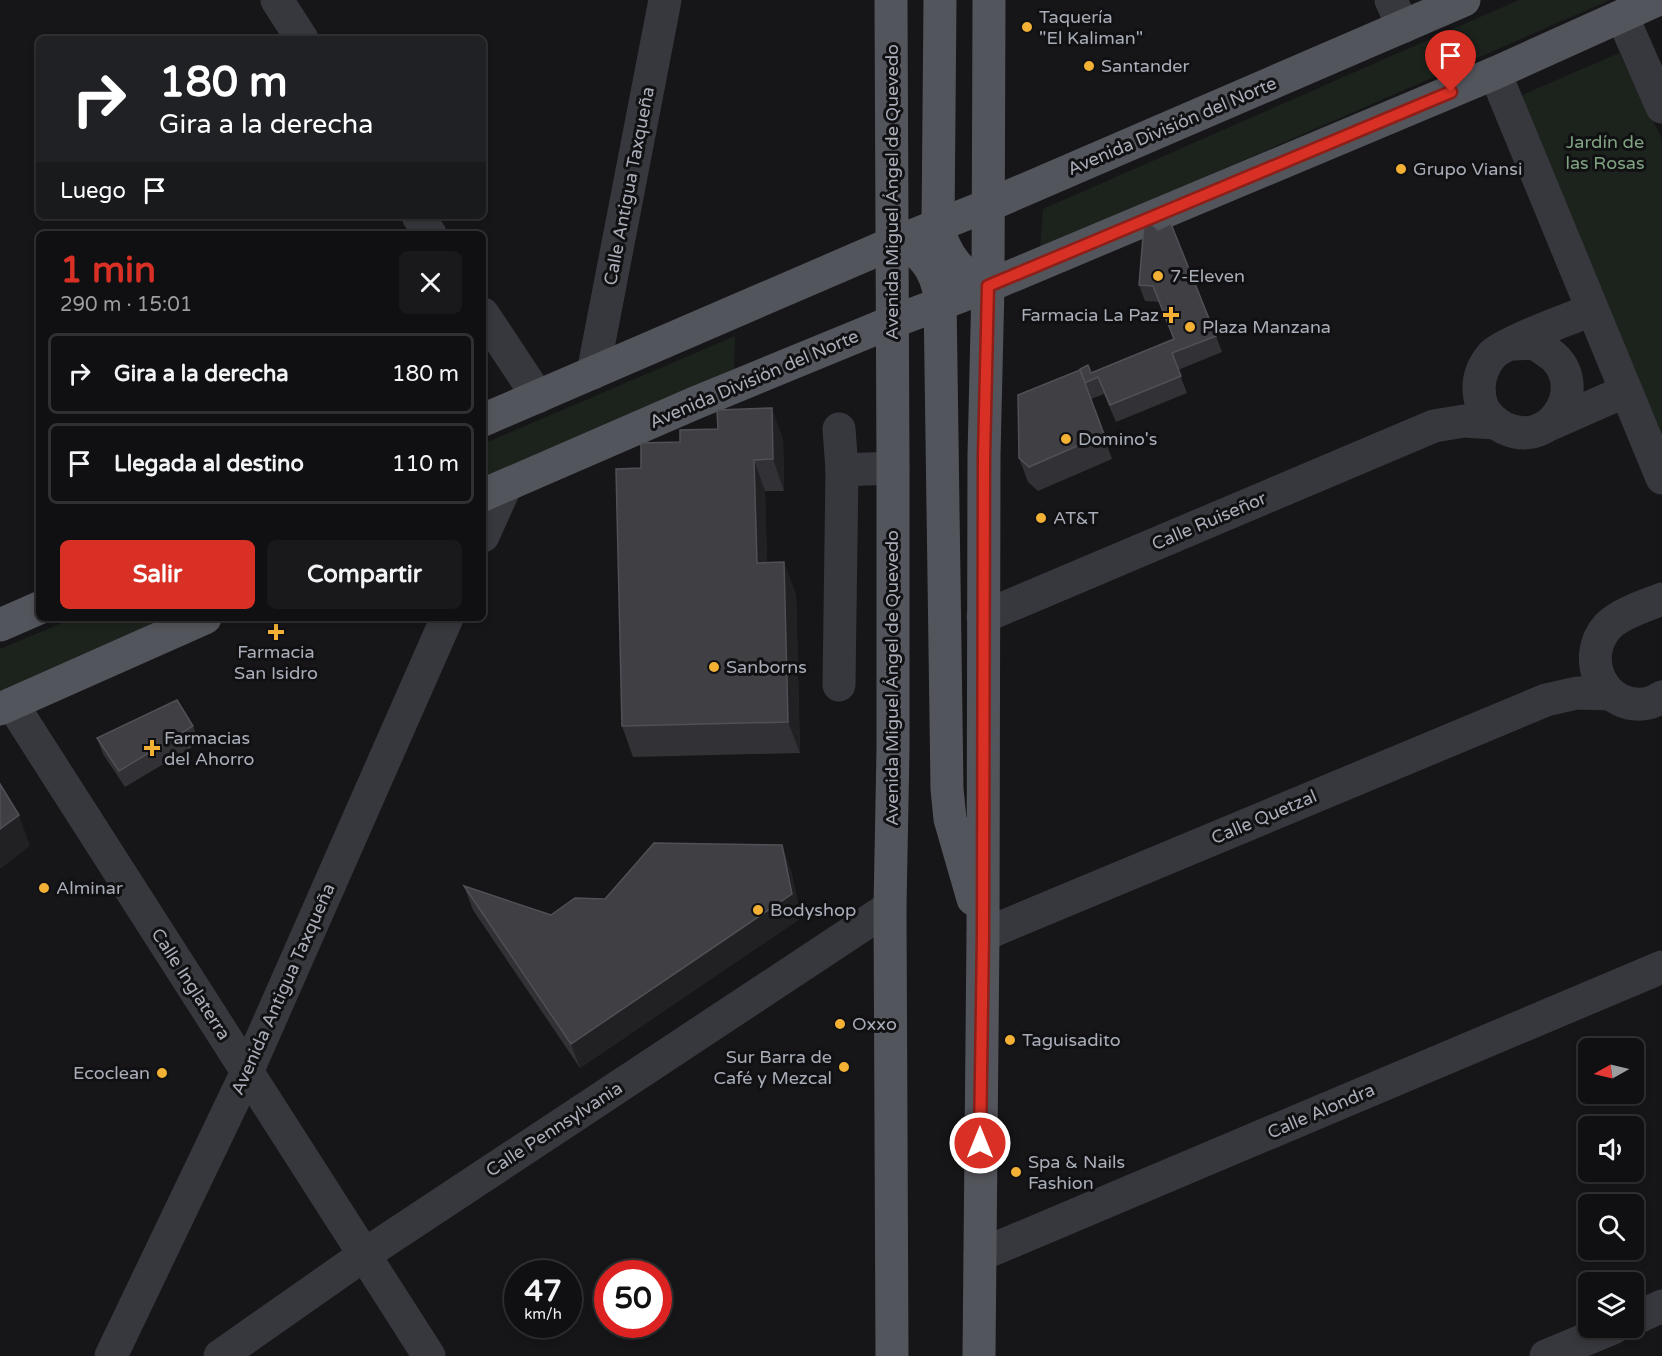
<!DOCTYPE html>
<html lang="es">
<meta charset="utf-8">
<style>
body{margin:0;font-family:"Varela Round",sans-serif;background:#19191b;color:#f1f3f6;height:100vh;display:flex;flex-direction:column;font-size:22px;white-space:nowrap}
*{box-sizing:border-box;margin:0}
p{font-size:20px;color:#9c9d9f}
.icon{flex:none;width:33px;height:33px;fill:none;stroke:currentColor;stroke-width:2;stroke-linecap:round;stroke-linejoin:round}
.map{position:relative;flex:1;overflow:hidden}
.details{position:absolute;left:36px;top:231px;width:450px;height:390px;display:flex;flex-direction:column;background:#101012;border-radius:9px;box-shadow:0 3px 9px #0003,0 0 0 2px #303032}
.details>*{flex:none}
.banner{position:absolute;left:36px;top:36px;width:450px;height:183px;border-radius:9px;box-shadow:0 3px 9px #0003,0 0 0 2px #303032;background:#202124;color:#fff;overflow:hidden}
.needle{width:39px;rotate:262deg}
.fabs{position:absolute;left:1578px;top:1038px;display:grid;gap:12px}
.fabs a{display:grid;place-items:center;width:66px;height:66px;border-radius:9px;background:#101012;box-shadow:0 3px 9px #0003,0 0 0 2px #303032;font-size:30px}
.speed{position:absolute;left:504px;top:1260px;display:flex;gap:12px;font-size:30px;font-weight:700;text-align:center}
.speed>*{display:grid;place-content:center;width:78px;height:78px;border-radius:50%;background:#101012;box-shadow:0 3px 9px #0003,0 0 0 2px #303032;line-height:1}
.speed small{font-size:15px;font-weight:400}
.speed .limit{border:9px solid #d22;background:#fff;color:#111}
.pin{position:absolute;display:grid;place-items:center;width:51px;height:51px;color:#fff;margin:-62px -26px;border-radius:50% 50% 50% 0;rotate:-45deg;box-shadow:0 0 6px #0007}
.pin .icon{rotate:45deg}
.me{position:absolute;width:66px;margin:-33px;rotate:0deg;stroke-linejoin:round;filter:drop-shadow(0 0 4px #0008)}
.turn{display:flex;align-items:center;gap:21px;height:126px;padding:0 24px;font-size:27px}
.turn .icon{width:78px;height:78px;stroke-width:2.5}
.turn b{display:block;font-size:42px;line-height:51px}
.then{display:flex;align-items:center;height:57px;padding:0 24px;background:#0003;gap:12px;font-size:22px}
.round{display:grid;place-items:center;flex:none;width:63px;height:63px;border-radius:9px;background:#19191b}
.head{display:flex;align-items:center;justify-content:space-between;height:102px;padding:0 24px}
h1{font-size:36px;font-weight:700;line-height:45px;color:#d93025}
.button{display:flex;gap:12px;margin-top:auto;padding:12px 24px}
.button a{flex:1;height:69px;border-radius:9px;background:#d93025;color:#fff;font-size:24px;font-weight:700;line-height:69px;text-align:center}
.button a+a{background:#19191b;color:#f1f3f6}
ul{padding:0;list-style:none}
li{display:flex;align-items:center;gap:18px;height:81px;margin:0 12px 9px;padding:0 12px;border:3px solid #303032;border-radius:9px}
li div{flex:1}
li b{display:block;font-size:22px}
li em{font-style:normal}
.map>svg:first-child{display:block}
</style>
<div class="map">
<svg width="1662" height="1356" viewBox="0 0 1662 1356">
<rect width="100%" height="100%" fill="#161618"/>
<!-- green -->
<g fill="#1c231d">
<polygon points="1519,0 1610,0 1040,249 1043,209"/>
<polygon points="1619,53 1662,139 1662,444 1520,96"/>
<polygon points="735,336 734,369 483,479 483,444"/>
<polygon points="74,618 165,618 0,691 0,649"/>
</g>
<g fill="none" stroke-linecap="round" stroke-linejoin="round">
<!-- minor -->
<g stroke="#37383d" stroke-width="33">
<polyline points="277,0 302,39"/>
<polyline points="1391,0 1403,27"/>
<polyline points="1622,16 1662,107"/>
<polyline points="1495,73 1662,478"/>
<polyline points="418,216 430,234"/>
<polyline points="483,314 538,397"/>
<path d="M1511 344C1519 344 1527 343 1534 344 1538 345 1542 348 1546 351 1593 380 1554 452 1504 428 1495 423 1486 415 1482 406 1476 387 1479 370 1492 355 1504 342 1572 318 1592 310"/>
<polyline points="593,373 665,0"/>
<polyline points="1551,424 1626,391"/>
<polyline points="839,429 842,470 893,468"/>
<polyline points="483,536 506,485"/>
<path d="M1662 599C1647 605 1619 614 1608 626 1578 659 1605 713 1649 703 1653 702 1658 699 1662 697"/>
<polyline points="983,617 1434,426 1464,421 1495,423"/>
<polyline points="839,685 842,470"/>
<polyline points="12,704 429,1356"/>
<polyline points="983,935 1546,700 1577,693 1611,694"/>
<polyline points="980,1255 1662,967"/>
<polyline points="1634,1319 1662,1306"/>
<polyline points="111,1356 247,1072 447,618"/>
<polyline points="220,1356 364,1255 890,907"/>
<polyline points="1546,1356 1613,1328"/>
</g>
<!-- major -->
<g stroke="#53555c" stroke-width="33">
<polyline points="891,0 893,468 893,749 890,907 892,1356"/>
<path d="M940 0 938 225C943 253 961 277 988 286"/>
<path d="M891 244C921 245 936 270 940 297L947 789 950 819 973 899"/>
<polyline points="483,420 891,244 989,205 1464,0"/>
<polyline points="483,495 695,403 892,322 988,286 1495,73 1657,0"/>
<polyline points="0,625 39,608"/>
<polyline points="0,709 205,618"/>
<polyline points="979,1356 983,935 984,456 988,286 989,0"/>
</g>
</g>
<!-- wall -->
<g fill="#323236">
<polygon points="1144,225 1216,336 1222,352 1178,370 1187,393 1116,422 1104,394 1091,399 1080,369 1091,373 1174,339 1159,302 1145,301 1139,285"/>
<polygon points="1080,370 1112,459 1038,491 1028,482 1019,458"/>
<polygon points="783,439 784,491 765,491 767,563 796,594 800,753 633,757 622,726 641,468"/>
<polygon points="193,726 199,743 125,787 103,754 97,738"/>
<polygon points="791,870 801,918 580,1068 473,910 464,886 551,915 605,899"/>
</g>
<!-- shaded-wall -->
<g fill="#212124">
<polygon points="772,408 783,439 784,491 773,459"/>
<polygon points="754,460 765,491 768,594 757,563"/>
<polygon points="784,562 796,594 800,753 788,722"/>
<polygon points="19,815 30,846 0,869 0,829"/>
<polygon points="782,845 791,870 801,918 580,1068 571,1044"/>
</g>
<!-- building -->
<g fill="#3f3f44" stroke="#4f5156" stroke-width="1.5">
<polygon points="1171,224 1216,336 1172,353 1181,376 1110,405 1098,377 1085,383 1080,369 1088,365 1091,373 1174,339 1153,286 1139,285 1144,225 1152,225 1158,230"/>
<polygon points="1080,370 1104,434 1029,467 1019,458 1018,395"/>
<polygon points="772,408 773,459 754,460 757,563 784,562 788,722 622,726 616,469 641,468 641,443 680,442 680,430 718,429 717,410"/>
<polygon points="177,700 193,726 119,771 97,738"/>
<polygon points="0,784 19,815 0,829"/>
<polygon points="654,843 782,845 792,894 571,1044 464,886 551,915 575,898 605,899"/>
</g>
<g fill="none" stroke-linecap="round" stroke-linejoin="round">
<!-- route casing -->
<g stroke="#8d1f18" stroke-width="15">
<polyline id="route" points="980,1143 983,935 984,456 988,286 1451,92"/>
</g>
<!-- route -->
<use href="#route" stroke="#d93025" stroke-width="10"/>
</g>
<!-- markers -->
<g fill="#f2b134" stroke="#111113" stroke-width="2">
<circle cx="1027" cy="27" r="6"/>
<circle cx="1089" cy="66" r="6"/>
<circle cx="1401" cy="169" r="6"/>
<circle cx="1158" cy="276" r="6"/>
<path d="M1168 306h6v6h6v6h-6v6h-6v-6h-6v-6h6z"/>
<circle cx="1190" cy="327" r="6"/>
<circle cx="1066" cy="439" r="6"/>
<circle cx="1041" cy="518" r="6"/>
<path d="M273 623h6v6h6v6h-6v6h-6v-6h-6v-6h6z"/>
<circle cx="714" cy="667" r="6"/>
<path d="M149 739h6v6h6v6h-6v6h-6v-6h-6v-6h6z"/>
<circle cx="44" cy="888" r="6"/>
<circle cx="758" cy="910" r="6"/>
<circle cx="840" cy="1024" r="6"/>
<circle cx="1010" cy="1040" r="6"/>
<circle cx="844" cy="1067" r="6"/>
<circle cx="162" cy="1073" r="6"/>
<circle cx="1016" cy="1172" r="6"/>
</g>
<g text-anchor="middle" stroke-width="6" stroke-linejoin="round" paint-order="stroke">
<!-- poi labels -->
<g font-size="18" fill="#a8adb8" stroke="#111113" text-anchor="start">
<text x="1039" y="23">Taquería<tspan x="1039" dy="21">"El Kaliman"</tspan></text>
<text x="1101" y="72">Santander</text>
<text x="1413" y="175">Grupo Viansi</text>
<text x="1170" y="282">7-Eleven</text>
<text x="1159" y="321" text-anchor="end">Farmacia La Paz</text>
<text x="1202" y="333">Plaza Manzana</text>
<text x="1078" y="445">Domino's</text>
<text x="1053" y="524">AT&amp;T</text>
<text x="276" y="658" text-anchor="middle">Farmacia<tspan x="276" dy="21">San Isidro</tspan></text>
<text x="726" y="673">Sanborns</text>
<text x="164" y="744">Farmacias<tspan x="164" dy="21">del Ahorro</tspan></text>
<text x="56" y="894">Alminar</text>
<text x="770" y="916">Bodyshop</text>
<text x="852" y="1030">Oxxo</text>
<text x="1022" y="1046">Taguisadito</text>
<text x="832" y="1063" text-anchor="end">Sur Barra de<tspan x="832" dy="21">Café y Mezcal</tspan></text>
<text x="150" y="1079" text-anchor="end">Ecoclean</text>
<text x="1028" y="1168">Spa &amp; Nails<tspan x="1028" dy="21">Fashion</tspan></text>
</g>
<!-- street labels -->
<g font-size="18" fill="#a8adb8" stroke="#111113">
<text transform="translate(1172 126) rotate(-23)" y="6">Avenida División del Norte</text>
<text transform="translate(629 186) rotate(-79)" y="6">Calle Antigua Taxqueña</text>
<text transform="translate(892 192) rotate(-90)" y="6">Avenida Miguel Ángel de Quevedo</text>
<text transform="translate(754 379) rotate(-23)" y="6">Avenida División del Norte</text>
<text transform="translate(1209 521) rotate(-23)" y="6">Calle Ruiseñor</text>
<text transform="translate(892 678) rotate(-90)" y="6">Avenida Miguel Ángel de Quevedo</text>
<text transform="translate(1264 817) rotate(-23)" y="6">Calle Quetzal</text>
<text transform="translate(191 984) rotate(57)" y="6">Calle Inglaterra</text>
<text transform="translate(283 989) rotate(-66)" y="6">Avenida Antigua Taxqueña</text>
<text transform="translate(1321 1111) rotate(-23)" y="6">Calle Alondra</text>
<text transform="translate(554 1129) rotate(-33)" y="6">Calle Pennsylvania</text>
</g>
<!-- park labels -->
<g font-size="18" fill="#7fa381" stroke="#111113">
<text x="1605" y="148">Jardín de<tspan x="1605" dy="21">las Rosas</tspan></text>
</g>
</g>
</svg>
<div class="fabs">
<a><svg class="needle" viewBox="-14 -14 28 28"><path d="M0-13l5 13h-10z" fill="#e53935"/><path d="M0 13l5-13h-10z" fill="#9c9d9f"/></svg></a>
<a><svg class="icon" aria-label="sound" viewBox="0 0 24 24"><path d="M4 9h4l5-4v14l-5-4H4zM17 9q2 3 0 6"/></svg></a>
<a><svg class="icon" aria-label="search" viewBox="0 0 24 24"><circle cx="10" cy="10" r="6"/><path d="M15 15l6 6"/></svg></a>
<a><svg class="icon" aria-label="layers" viewBox="0 0 24 24"><path d="M12 4l9 5-9 5-9-5zM3 14l9 5 9-5"/></svg></a>
</div>
<div class="speed"><div>47<small>km/h</small></div><div class="limit">50</div></div>
<div class="pin" style="left:1451px;top:92px;background:#d93025"><svg class="icon" aria-label="arrive" viewBox="0 0 24 24"><path d="M6 21V4h12l-3 4 3 4H6"/></svg></div>
<svg class="me" style="left:980px;top:1143px" viewBox="-20 -20 40 40"><circle r="17" fill="#d93025" stroke="#fff" stroke-width="3"/><path d="M0-11L8 9 0 5-8 9z" fill="#fff"/></svg>
<div class="banner">
<div class="turn"><svg class="icon" aria-label="right" viewBox="0 0 24 24"><path d="M7 20v-9h11M14 6l5 5-5 5"/></svg><div><b>180 m</b>Gira a la derecha</div></div>
<div class="then">Luego<svg class="icon" aria-label="arrive" viewBox="0 0 24 24"><path d="M6 21V4h12l-3 4 3 4H6"/></svg></div>
</div>
<section class="details">
<div class="head"><div><h1>1 min</h1><p>290 m · 15:01</p></div><a class="round"><svg class="icon" aria-label="close" viewBox="0 0 24 24"><path d="M6 6l12 12M18 6L6 18"/></svg></a></div>
<ul>
<li><svg class="icon" aria-label="right" viewBox="0 0 24 24"><path d="M7 20v-9h11M14 6l5 5-5 5"/></svg><div><b>Gira a la derecha</b></div><em>180 m</em></li>
<li><svg class="icon" aria-label="arrive" viewBox="0 0 24 24"><path d="M6 21V4h12l-3 4 3 4H6"/></svg><div><b>Llegada al destino</b></div><em>110 m</em></li>
</ul>
<div class="button"><a>Salir</a><a>Compartir</a></div>
</section>
</div>
